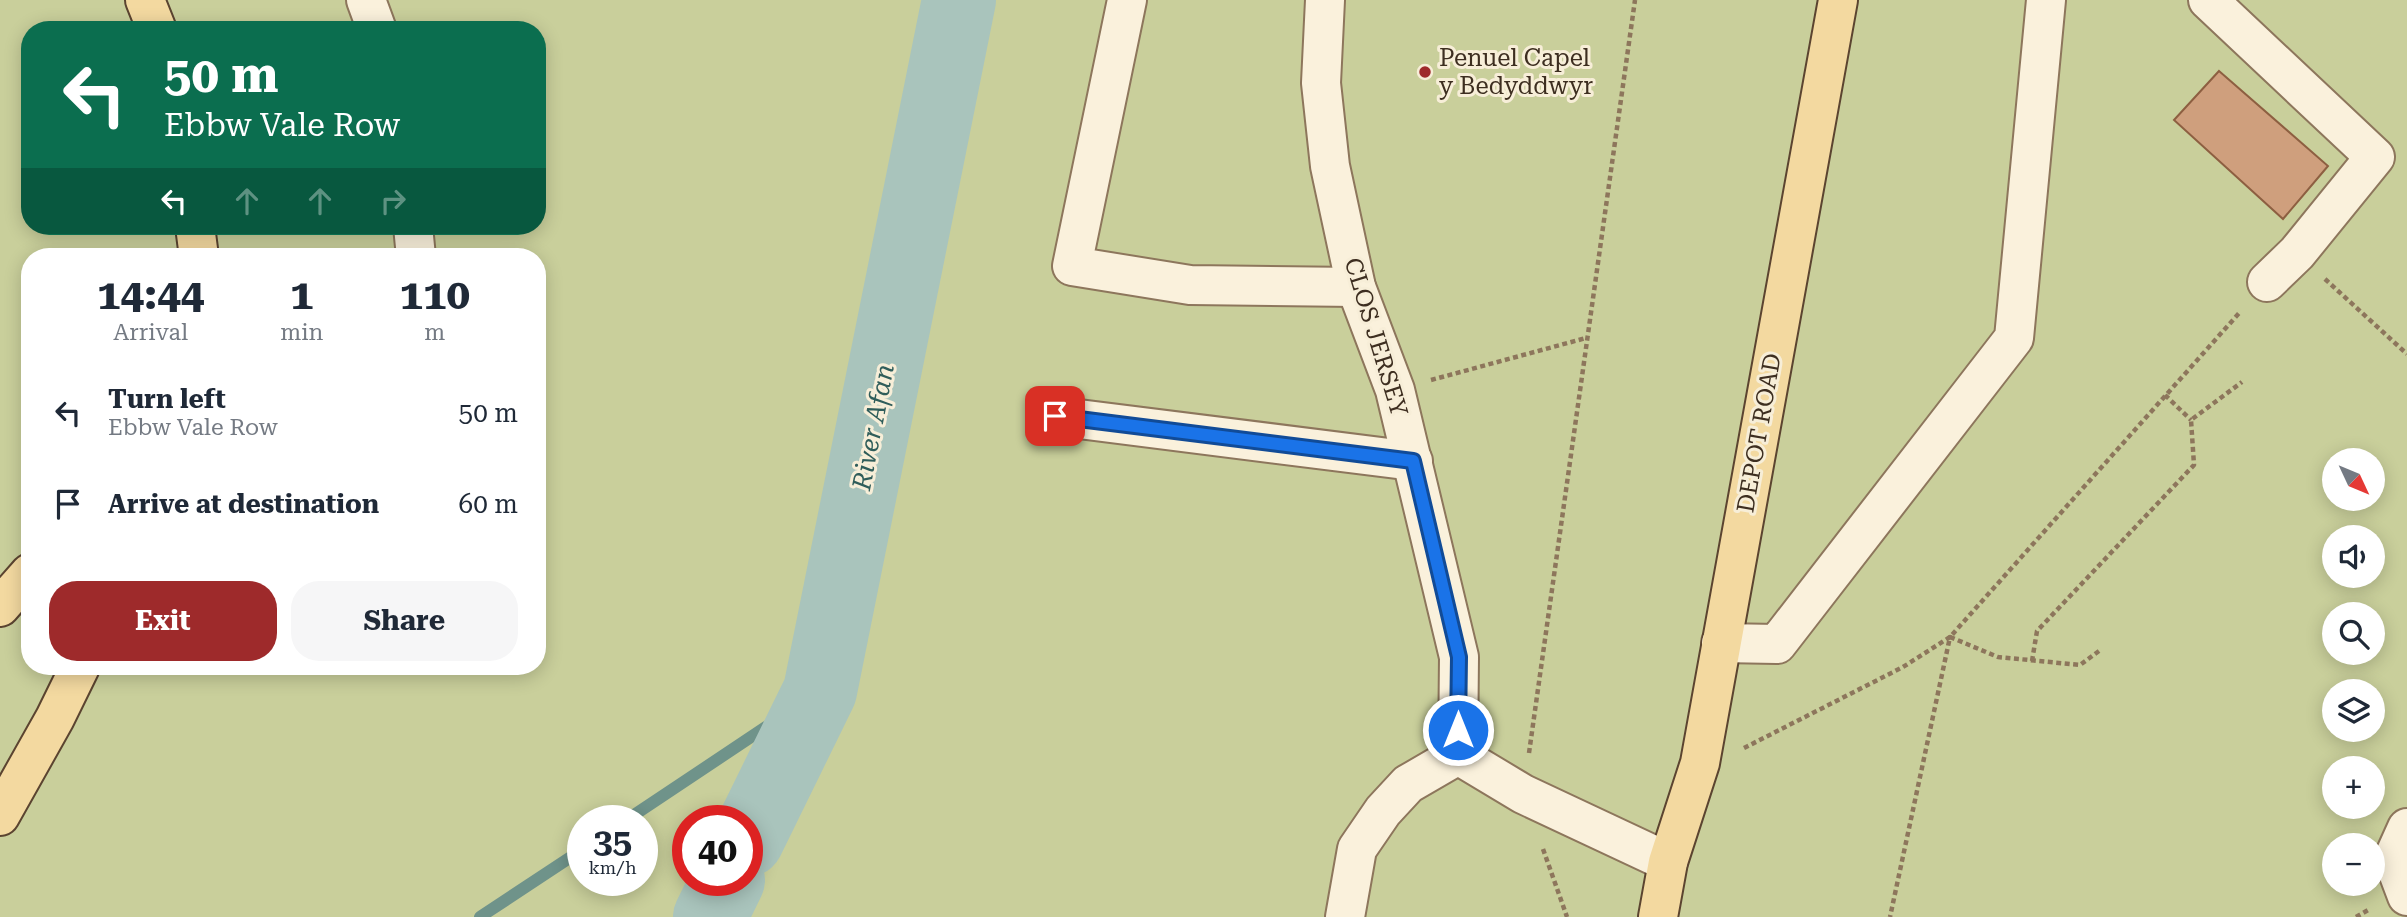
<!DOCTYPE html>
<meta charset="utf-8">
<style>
body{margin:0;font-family:"Roboto Serif",serif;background:#f6f6f7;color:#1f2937;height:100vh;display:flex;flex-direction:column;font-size:26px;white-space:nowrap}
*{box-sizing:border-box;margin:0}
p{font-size:23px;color:#747a83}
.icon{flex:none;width:38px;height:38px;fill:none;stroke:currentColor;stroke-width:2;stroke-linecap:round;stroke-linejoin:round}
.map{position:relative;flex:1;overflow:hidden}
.details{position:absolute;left:21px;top:248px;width:525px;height:427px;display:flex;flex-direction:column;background:#fff;border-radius:28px;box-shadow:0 4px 18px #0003}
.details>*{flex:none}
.banner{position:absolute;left:21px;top:21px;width:525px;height:214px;border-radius:28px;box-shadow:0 4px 18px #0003;background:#0b6e4f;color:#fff;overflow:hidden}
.needle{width:46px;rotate:134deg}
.tools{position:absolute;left:2322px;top:448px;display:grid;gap:14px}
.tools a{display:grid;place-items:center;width:63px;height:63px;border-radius:50%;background:#fff;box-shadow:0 4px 18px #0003;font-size:35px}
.speed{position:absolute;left:567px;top:805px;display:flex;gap:14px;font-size:35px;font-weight:700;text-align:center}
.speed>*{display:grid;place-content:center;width:91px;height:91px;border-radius:50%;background:#fff;box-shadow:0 4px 18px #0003;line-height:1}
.speed small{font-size:18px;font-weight:400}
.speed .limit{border:10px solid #d22;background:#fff;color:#111}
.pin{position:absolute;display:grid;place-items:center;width:60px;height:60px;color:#fff;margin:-30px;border-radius:14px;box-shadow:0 4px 10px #0006}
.me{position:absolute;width:77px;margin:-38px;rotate:0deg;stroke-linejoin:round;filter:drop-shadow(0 0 5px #0008)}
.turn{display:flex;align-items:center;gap:24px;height:147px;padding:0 28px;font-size:32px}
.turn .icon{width:91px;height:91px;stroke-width:2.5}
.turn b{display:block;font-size:49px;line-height:60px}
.lanes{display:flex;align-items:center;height:66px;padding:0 28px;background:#0003;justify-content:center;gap:35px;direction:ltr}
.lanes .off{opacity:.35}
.eta{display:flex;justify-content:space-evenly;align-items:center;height:119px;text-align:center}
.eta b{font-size:42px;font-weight:700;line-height:49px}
.button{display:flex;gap:14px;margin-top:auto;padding:14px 28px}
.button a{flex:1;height:80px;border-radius:28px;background:#9e2a2b;color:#fff;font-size:28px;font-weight:700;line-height:80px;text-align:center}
.button a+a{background:#f6f6f7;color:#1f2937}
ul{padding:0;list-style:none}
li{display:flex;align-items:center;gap:21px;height:91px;padding:0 28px}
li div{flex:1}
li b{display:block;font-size:26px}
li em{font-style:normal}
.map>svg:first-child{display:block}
</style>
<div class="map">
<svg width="2407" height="917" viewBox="0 0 2407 917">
<rect width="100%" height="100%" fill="#f0e4c8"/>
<!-- green -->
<path fill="#c9cf9b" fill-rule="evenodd" d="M0 0H2407V917H0ZM30 30H537V226H30ZM30 257H537V667H30ZM2334 460H2373V499H2334ZM2334 537H2373V576H2334ZM2334 614H2373V653H2334ZM2334 691H2373V730H2334ZM2334 768H2373V807H2334ZM583 821H642V880H583ZM688 821H747V880H688ZM2334 845H2373V884H2334Z"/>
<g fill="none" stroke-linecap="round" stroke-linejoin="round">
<!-- stream -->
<g stroke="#6f938a" stroke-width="12">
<polyline points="625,821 820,691"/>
<polyline points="480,917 583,849"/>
</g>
<!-- river -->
<g stroke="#a9c4bc" stroke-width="74">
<polyline points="747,840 820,691 959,0"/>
<polyline points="710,917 728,880"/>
</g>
</g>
<!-- building -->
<polygon fill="#cf9f7d" stroke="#8d5f41" stroke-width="2" points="2219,71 2328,166 2283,219 2174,120"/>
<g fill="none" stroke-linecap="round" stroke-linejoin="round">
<!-- minor casing -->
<g stroke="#8d765c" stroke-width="42">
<g id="minor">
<polyline points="366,0 377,30"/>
<polyline points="1127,0 1072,266 1190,285 1356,287"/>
<polyline points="1325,0 1321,83 1330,166 1356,287 1395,390 1459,657 1458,755"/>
<polyline points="2208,0 2375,157 2297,253 2267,282"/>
<polyline points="413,226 416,257"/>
<polyline points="1055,416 1413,461"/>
<polyline points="1721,643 1777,644 2014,338 2046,0"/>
<polyline points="1458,755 1523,794 1668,862"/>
<polyline points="2407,828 2393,859 2407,896"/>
<polyline points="1345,917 1357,849 1383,811 1408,784 1458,755"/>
</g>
</g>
<!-- major casing -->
<g stroke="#5b4430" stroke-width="42">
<g id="major">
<polyline points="145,0 157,30"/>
<polyline points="195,226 199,257"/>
<polyline points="0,607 30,573"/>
<polyline points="0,816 55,718 80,667"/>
<polyline points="1658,917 1668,862 1700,763 1838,0"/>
</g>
</g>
<!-- path -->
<g stroke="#8d765c" stroke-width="4.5" stroke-dasharray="5 3.5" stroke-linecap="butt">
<polyline points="2325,279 2407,354"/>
<polyline points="1431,380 1586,338"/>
<polyline points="2165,395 2191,420"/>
<polyline points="2099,651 2080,665 1998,657 1950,637 2241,311"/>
<polyline points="2032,661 2037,631 2194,465 2191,420 2242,382"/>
<polyline points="1744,748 1903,667 1950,637 1890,917"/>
<polyline points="1529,753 1635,0"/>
<polyline points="1543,849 1567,917"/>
<polyline points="2356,917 2370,909"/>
</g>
<!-- minor -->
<use href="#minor" stroke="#faf1dc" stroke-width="38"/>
<!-- major -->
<use href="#major" stroke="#f3d9a0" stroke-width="38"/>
</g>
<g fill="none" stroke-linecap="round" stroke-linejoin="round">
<!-- route casing -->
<g stroke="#114b97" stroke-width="18">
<polyline id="route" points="1055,416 1413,461 1459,657 1458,730"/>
</g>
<!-- route -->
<use href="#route" stroke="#1a73e8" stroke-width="12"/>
</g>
<!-- markers -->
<circle fill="#9e2a2b" stroke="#f7eed8" stroke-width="2.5" cx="1425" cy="72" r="7"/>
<g text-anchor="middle" stroke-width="6" stroke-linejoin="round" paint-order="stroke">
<!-- poi labels -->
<g font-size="24" fill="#3d2e20" stroke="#f7eed8" text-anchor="start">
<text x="1439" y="66">Penuel Capel<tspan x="1439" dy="28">y Bedyddwyr</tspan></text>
</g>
<!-- street labels -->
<g font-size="24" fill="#3d2e20" stroke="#f7eed8">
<text transform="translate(1376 337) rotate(73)" y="8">CLOS JERSEY</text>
<text transform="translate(1759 433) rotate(-80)" y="8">DEPOT ROAD</text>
</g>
<!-- water labels -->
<g font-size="26" font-style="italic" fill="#2f5d5a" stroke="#f7eed8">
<text transform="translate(873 427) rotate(-79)" y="9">River Afan</text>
</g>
</g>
</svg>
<div class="tools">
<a><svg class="needle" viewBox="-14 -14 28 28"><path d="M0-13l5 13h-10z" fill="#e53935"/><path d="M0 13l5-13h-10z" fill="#747a83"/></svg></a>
<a><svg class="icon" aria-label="sound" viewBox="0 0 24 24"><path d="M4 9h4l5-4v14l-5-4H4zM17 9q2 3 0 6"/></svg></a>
<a><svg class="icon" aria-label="search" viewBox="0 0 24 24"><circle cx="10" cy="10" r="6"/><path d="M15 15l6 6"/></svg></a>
<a><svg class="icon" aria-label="layers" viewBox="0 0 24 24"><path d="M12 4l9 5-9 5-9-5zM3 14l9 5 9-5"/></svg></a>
<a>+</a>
<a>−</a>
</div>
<div class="speed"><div>35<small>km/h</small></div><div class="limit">40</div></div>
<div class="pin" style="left:1055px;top:416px;background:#d93025"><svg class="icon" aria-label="arrive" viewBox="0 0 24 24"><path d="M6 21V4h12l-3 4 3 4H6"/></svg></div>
<svg class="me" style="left:1458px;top:730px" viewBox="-20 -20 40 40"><circle r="17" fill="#1a73e8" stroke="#fff" stroke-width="3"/><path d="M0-11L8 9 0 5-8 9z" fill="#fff"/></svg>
<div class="banner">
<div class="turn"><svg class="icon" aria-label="left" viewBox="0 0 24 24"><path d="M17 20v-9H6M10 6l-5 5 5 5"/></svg><div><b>50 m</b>Ebbw Vale Row</div></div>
<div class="lanes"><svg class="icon" aria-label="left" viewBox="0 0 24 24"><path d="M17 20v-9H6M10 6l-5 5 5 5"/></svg><svg class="icon off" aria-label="ahead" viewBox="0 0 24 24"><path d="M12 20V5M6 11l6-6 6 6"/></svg><svg class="icon off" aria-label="ahead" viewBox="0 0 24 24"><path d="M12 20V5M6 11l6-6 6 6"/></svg><svg class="icon off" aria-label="right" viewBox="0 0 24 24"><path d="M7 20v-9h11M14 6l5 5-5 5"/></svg></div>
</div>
<section class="details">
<div class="eta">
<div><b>14:44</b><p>Arrival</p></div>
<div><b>1</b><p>min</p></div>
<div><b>110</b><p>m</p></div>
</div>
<ul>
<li><svg class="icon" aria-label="left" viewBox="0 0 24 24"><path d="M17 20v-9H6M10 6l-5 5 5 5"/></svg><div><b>Turn left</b><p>Ebbw Vale Row</p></div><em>50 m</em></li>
<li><svg class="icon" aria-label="arrive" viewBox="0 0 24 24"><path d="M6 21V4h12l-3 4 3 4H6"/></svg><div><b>Arrive at destination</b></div><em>60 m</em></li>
</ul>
<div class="button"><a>Exit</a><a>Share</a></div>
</section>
</div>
